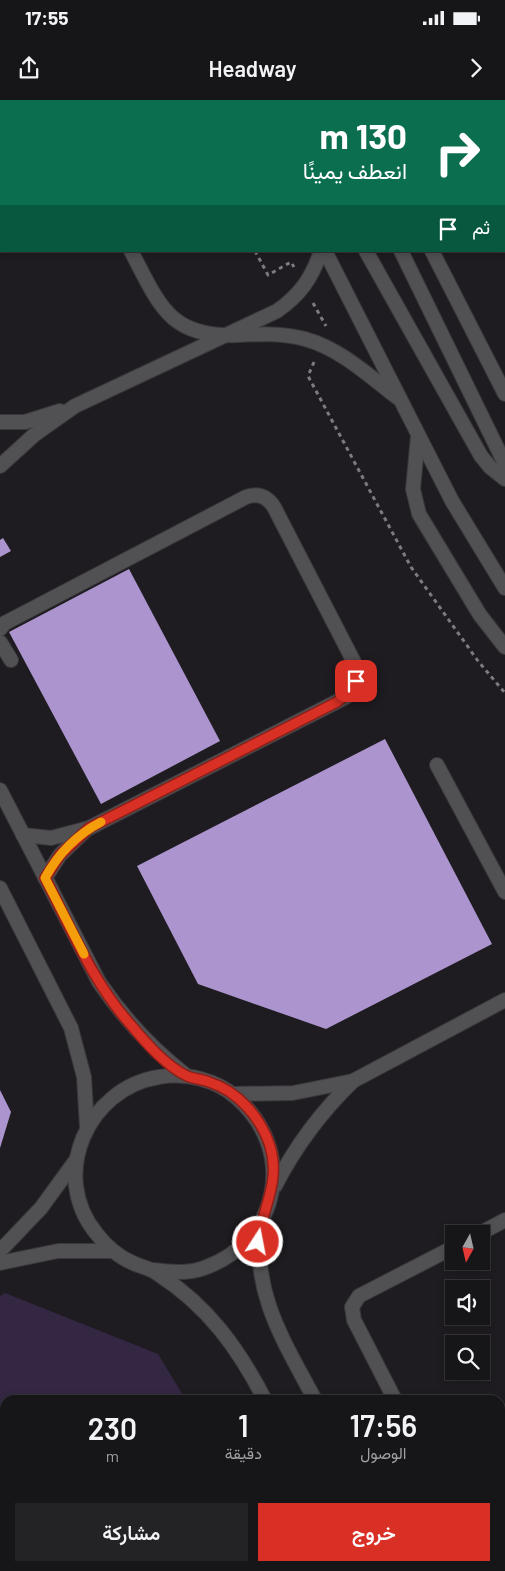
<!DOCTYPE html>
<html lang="ar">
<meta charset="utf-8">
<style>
body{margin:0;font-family:Barlow,Vazirmatn,sans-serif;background:#232225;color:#f1f3f6;direction:rtl;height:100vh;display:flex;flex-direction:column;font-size:19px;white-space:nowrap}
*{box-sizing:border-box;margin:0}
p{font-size:16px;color:#9e9fa2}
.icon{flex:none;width:28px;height:28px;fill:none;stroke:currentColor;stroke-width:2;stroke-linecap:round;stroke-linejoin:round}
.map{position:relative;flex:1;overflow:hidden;direction:ltr}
.panel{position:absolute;left:0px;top:1295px;width:505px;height:176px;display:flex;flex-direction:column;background:#161518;border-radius:15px 15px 0 0;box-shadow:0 2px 8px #0003,0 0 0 1px #353437;direction:rtl}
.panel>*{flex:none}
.top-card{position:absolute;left:0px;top:0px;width:505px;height:152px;box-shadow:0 2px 8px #0003,0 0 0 1px #353437;direction:rtl;background:#0b6e4f;color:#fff;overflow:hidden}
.needle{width:32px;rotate:188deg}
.controls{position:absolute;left:445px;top:1125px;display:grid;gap:10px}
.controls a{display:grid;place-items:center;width:45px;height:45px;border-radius:0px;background:#161518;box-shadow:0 2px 8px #0003,0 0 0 1px #353437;font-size:25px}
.pin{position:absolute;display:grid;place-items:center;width:42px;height:42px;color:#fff;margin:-21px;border-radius:10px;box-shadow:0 2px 8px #0006}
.me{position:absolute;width:55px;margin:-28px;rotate:11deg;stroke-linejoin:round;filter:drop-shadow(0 0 4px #0008)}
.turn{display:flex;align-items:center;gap:18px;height:105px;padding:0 15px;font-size:22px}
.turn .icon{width:65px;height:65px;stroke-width:2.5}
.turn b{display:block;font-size:35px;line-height:42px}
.then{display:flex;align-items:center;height:48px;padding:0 15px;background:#0003;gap:10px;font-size:19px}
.eta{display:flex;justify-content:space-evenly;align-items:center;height:85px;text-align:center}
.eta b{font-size:30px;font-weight:600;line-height:35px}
.primary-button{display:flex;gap:10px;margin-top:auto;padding:10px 15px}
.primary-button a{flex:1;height:58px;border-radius:0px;background:#d93025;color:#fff;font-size:20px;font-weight:600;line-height:58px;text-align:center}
.primary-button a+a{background:#232225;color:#f1f3f6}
.status{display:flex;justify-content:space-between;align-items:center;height:35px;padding:0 25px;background:#161518;direction:ltr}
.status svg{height:14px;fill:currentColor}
header{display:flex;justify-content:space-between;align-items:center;height:65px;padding:0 15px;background:#161518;font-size:22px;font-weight:600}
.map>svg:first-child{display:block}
</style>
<div class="status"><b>17:55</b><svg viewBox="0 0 49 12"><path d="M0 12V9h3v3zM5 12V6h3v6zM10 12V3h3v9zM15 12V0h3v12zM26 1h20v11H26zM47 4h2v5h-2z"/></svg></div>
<header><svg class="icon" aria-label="forward" viewBox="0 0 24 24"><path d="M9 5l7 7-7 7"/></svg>Headway<svg class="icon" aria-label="share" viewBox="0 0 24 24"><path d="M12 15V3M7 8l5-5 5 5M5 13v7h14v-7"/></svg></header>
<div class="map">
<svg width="505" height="1471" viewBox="0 0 505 1471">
<rect width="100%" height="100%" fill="#1e1c20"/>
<!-- green -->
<g fill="#332743">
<polygon points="5,1193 158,1254 186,1300 5,1300 5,1423 0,1420 0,1196"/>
<polygon points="40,1466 277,1466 279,1471 43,1471"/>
</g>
<!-- building -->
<g fill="#ac95ce">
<polygon points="3,438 11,451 0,457 0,440"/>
<polygon points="129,469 220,641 101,704 9,532"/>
<polygon points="385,639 492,844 326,929 198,884 137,766"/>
<polygon points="0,990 11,1012 0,1048"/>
</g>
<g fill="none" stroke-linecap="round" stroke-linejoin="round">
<!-- service casing -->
<g stroke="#39373b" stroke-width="16">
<g id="service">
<polyline points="418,336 413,389 419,414 480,515 505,547"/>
<path d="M0 529 5 523 246 397C258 393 267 396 274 407L354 562C358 577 356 586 346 597L89 728 51 738 23 735"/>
<polyline points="0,542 11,560"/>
<polyline points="437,665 505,792"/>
<polyline points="45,778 60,755 86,730"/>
<polyline points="479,1134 505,1120"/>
<polyline points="395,1300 354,1220 352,1207 359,1196 454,1147"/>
<polyline points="478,1466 481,1471"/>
</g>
</g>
<!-- minor casing -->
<g stroke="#39373b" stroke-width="16">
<g id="minor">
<polyline points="355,0 355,1"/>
<polyline points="128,1 129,0"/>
<polyline points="162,1 166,0"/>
<polyline points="0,86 1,86"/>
<path d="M131 151C159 204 169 238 237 235 260 234 283 233 305 239 341 249 369 276 398 298"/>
<polyline points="432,151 505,294"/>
<polyline points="0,322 25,322 60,311"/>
<path d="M0 366 34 335 75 306 277 211C300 195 312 178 321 151"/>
<path d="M0 690 99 882C124 919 152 949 187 976"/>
<polyline points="0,788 71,928 84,977 87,1027"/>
<polyline points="232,994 293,993 353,981 505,900"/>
<path d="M275 1086C296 1045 320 1013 353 981"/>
<path d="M260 1124C253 1196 283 1239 315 1300"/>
<polyline points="0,1151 41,1108 76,1060"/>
<polyline points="0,1163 58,1151 113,1151"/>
<path d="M153 1170C170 1172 188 1174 204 1168 280 1141 297 1051 237 998 217 980 186 972 159 977 88 988 49 1075 96 1133 105 1145 119 1157 133 1163 141 1167 150 1168 158 1174 208 1206 238 1248 265 1300"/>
<polyline points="351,1466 353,1471"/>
<polyline points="402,1466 405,1471"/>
</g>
</g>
<!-- tertiary casing -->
<g stroke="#39373b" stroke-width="16">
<g id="tertiary">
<polyline points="247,0 247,1"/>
<polyline points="269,0 271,1"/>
<polyline points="322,0 323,1"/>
<polyline points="325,151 452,401 505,488"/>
<polyline points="366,151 481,356 490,367 505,379"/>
<polyline points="401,151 505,364"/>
</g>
</g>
<!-- path -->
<g stroke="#7d7b7f" stroke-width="3" stroke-dasharray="4 4" stroke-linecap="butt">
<polyline points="200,0 200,1"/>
<polyline points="255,151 268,175 291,162 294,167"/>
<polyline points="313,203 326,226"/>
<polyline points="314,262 308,276 411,467 478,561 505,593"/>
</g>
<!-- service -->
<use href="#service" stroke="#515052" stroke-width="14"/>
<!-- minor -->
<use href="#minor" stroke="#515052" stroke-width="14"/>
<!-- tertiary -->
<use href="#tertiary" stroke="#515052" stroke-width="14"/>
</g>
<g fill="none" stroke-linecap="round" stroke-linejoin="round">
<!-- route casing -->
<g stroke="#8d1f18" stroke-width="12">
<path id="route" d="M258 1142C262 1108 281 1083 270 1046 261 1018 238 991 209 982 202 979 194 979 187 976 166 966 146 943 131 925 93 883 71 828 45 778L60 755 89 728 337 602 352 590 356 581"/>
</g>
<!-- route -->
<use href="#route" stroke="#d93025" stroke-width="9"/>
<!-- slow -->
<path stroke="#f59e0b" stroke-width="9" d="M84 854 45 778C58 754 78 734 101 722"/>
</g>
</svg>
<div class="controls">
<a><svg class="needle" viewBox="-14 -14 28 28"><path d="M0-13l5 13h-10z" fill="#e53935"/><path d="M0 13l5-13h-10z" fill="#9e9fa2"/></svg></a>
<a><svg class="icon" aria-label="sound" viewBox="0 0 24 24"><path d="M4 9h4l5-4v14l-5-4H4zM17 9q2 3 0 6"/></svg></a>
<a><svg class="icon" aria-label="search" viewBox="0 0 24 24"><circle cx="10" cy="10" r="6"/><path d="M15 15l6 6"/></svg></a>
</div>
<div class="pin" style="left:356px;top:581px;background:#d93025"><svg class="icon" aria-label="arrive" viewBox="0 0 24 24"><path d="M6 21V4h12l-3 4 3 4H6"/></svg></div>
<svg class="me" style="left:258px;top:1142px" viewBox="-20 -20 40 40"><circle r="17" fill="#d93025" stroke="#fff" stroke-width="3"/><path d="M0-11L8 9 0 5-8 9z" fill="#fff"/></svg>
<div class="top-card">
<div class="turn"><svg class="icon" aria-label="right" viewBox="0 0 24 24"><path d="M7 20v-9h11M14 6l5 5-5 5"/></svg><div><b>130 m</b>انعطف يمينًا</div></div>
<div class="then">ثم<svg class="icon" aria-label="arrive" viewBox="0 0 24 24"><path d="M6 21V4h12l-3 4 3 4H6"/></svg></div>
</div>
<section class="panel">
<div class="eta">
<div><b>17:56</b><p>الوصول</p></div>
<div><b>1</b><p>دقيقة</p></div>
<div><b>230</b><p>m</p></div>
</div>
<div class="primary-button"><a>خروج</a><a>مشاركة</a></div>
</section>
</div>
